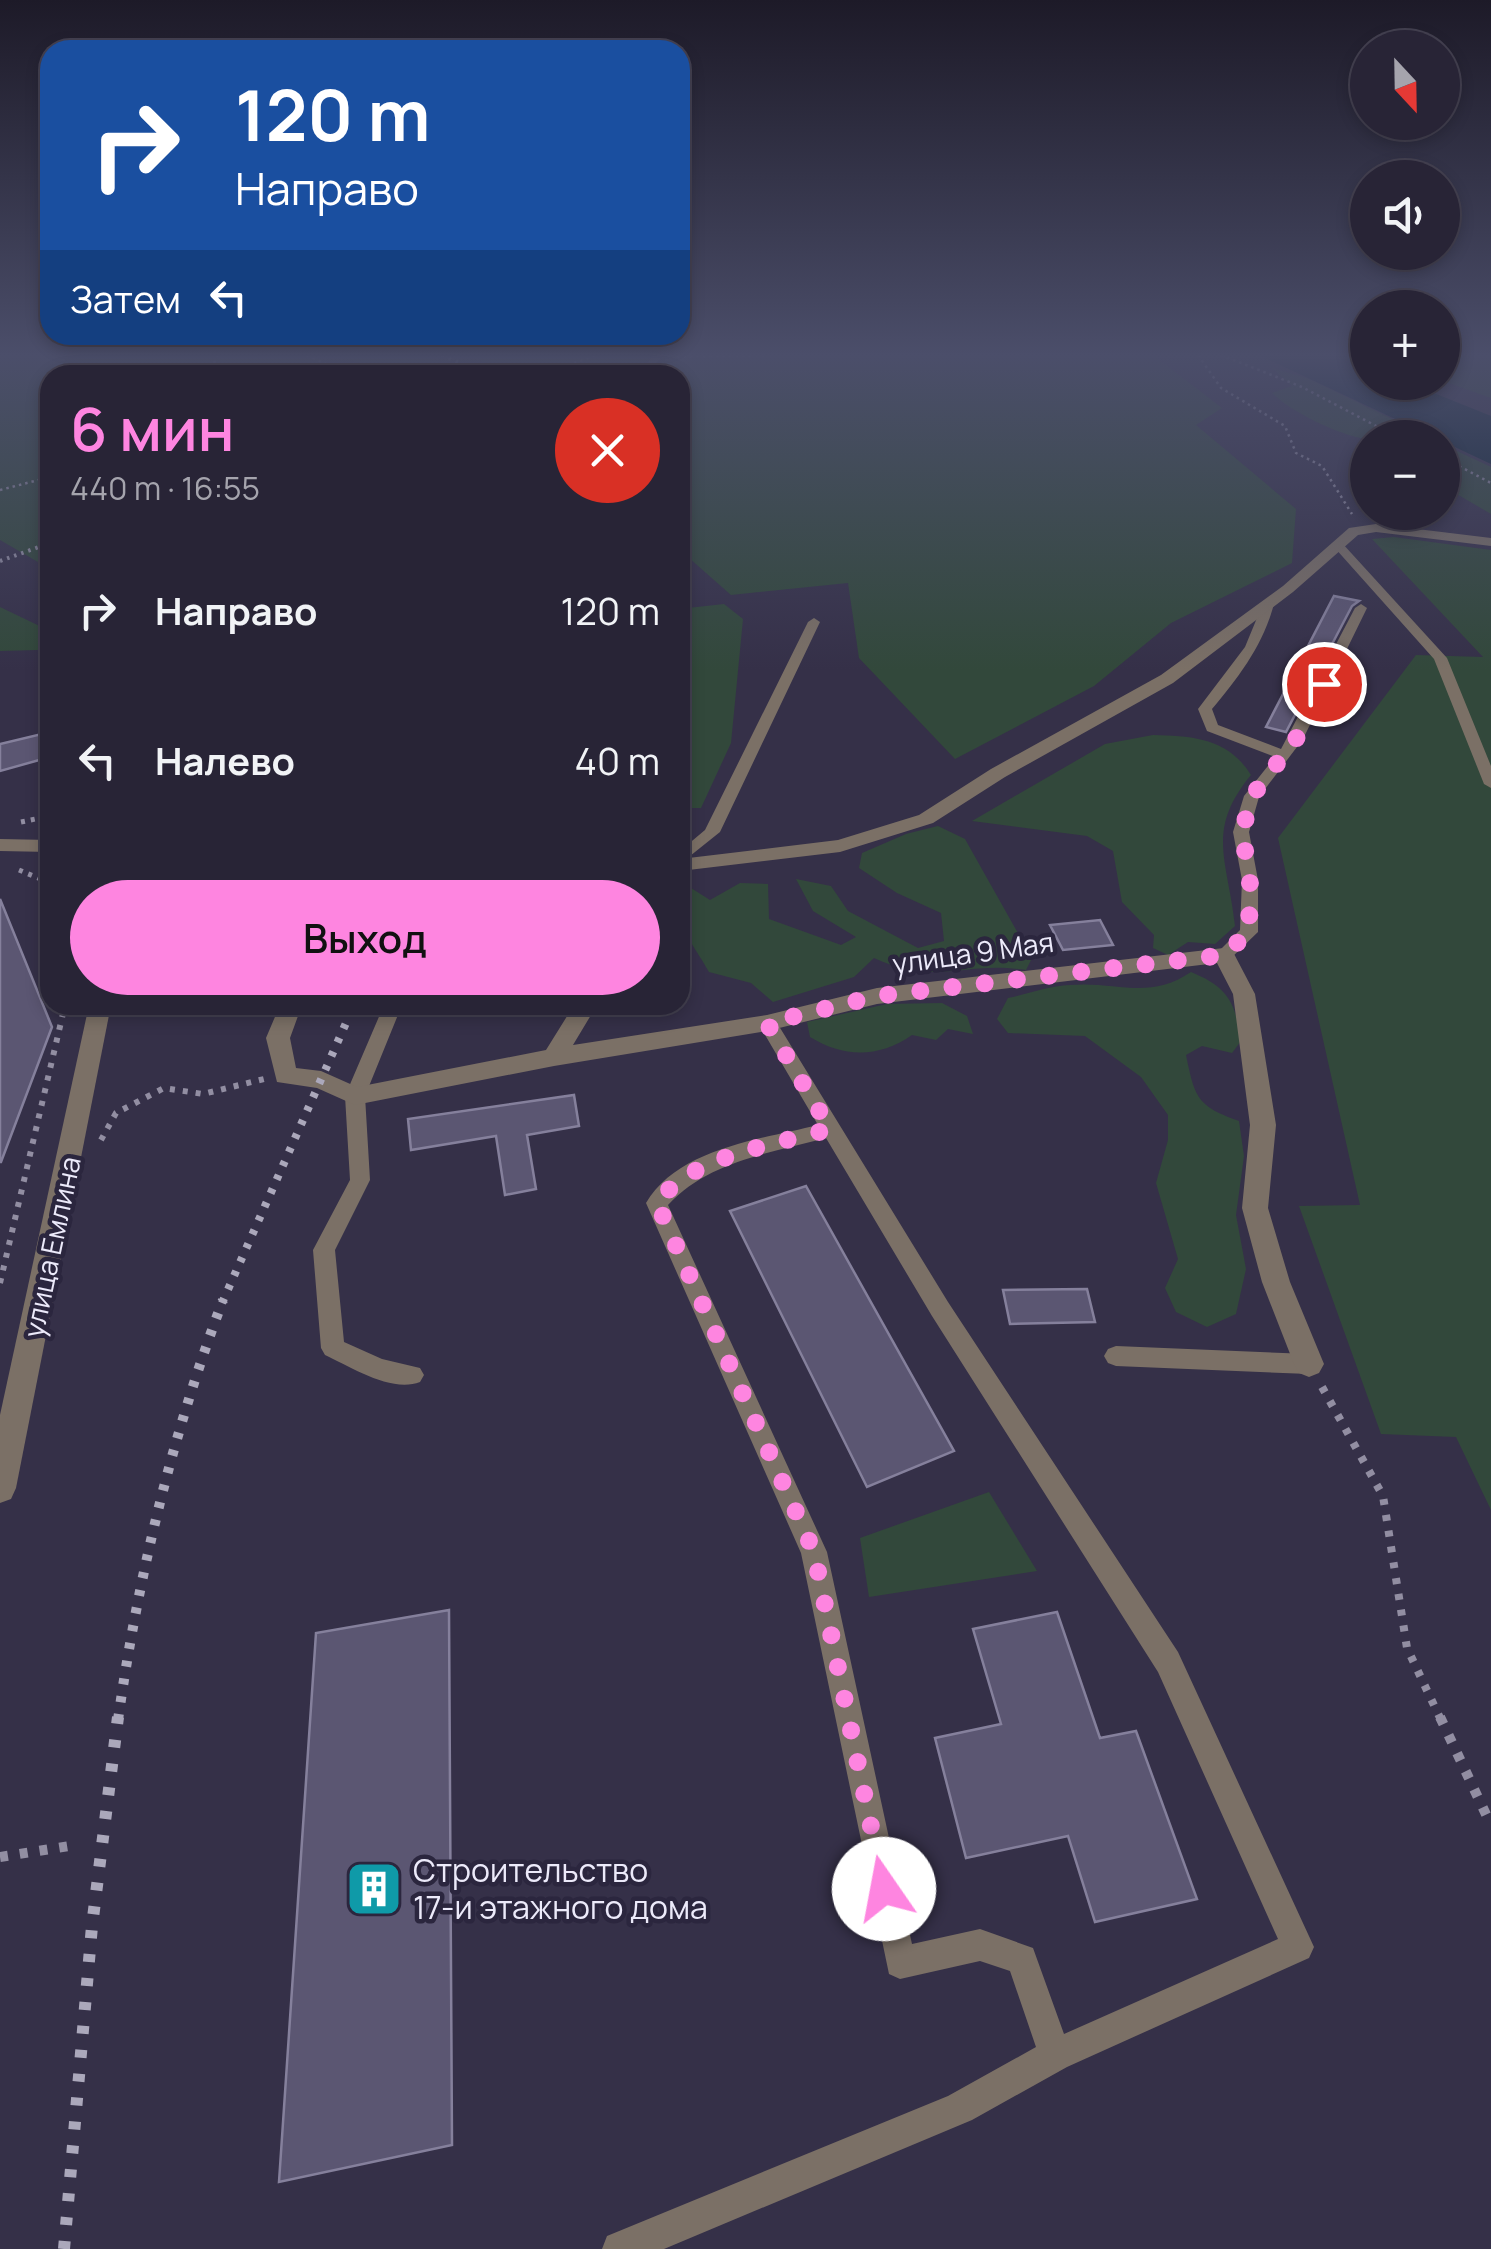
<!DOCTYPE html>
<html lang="ru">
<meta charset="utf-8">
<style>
body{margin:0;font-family:Manrope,sans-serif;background:#343042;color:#f1f3f6;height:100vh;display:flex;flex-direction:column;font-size:38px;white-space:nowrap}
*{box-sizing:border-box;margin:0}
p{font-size:32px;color:#a5a4ad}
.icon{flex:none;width:55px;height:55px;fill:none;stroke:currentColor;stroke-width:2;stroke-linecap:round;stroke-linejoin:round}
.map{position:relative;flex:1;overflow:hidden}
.details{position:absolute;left:40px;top:365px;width:650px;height:650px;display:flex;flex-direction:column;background:#282436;border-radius:30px;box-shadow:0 5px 15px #0003,0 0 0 2px #444151}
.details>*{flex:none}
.guide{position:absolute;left:40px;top:40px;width:650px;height:305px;border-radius:30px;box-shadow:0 5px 15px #0003,0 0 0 2px #444151;background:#1a4fa0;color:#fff;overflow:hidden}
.needle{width:65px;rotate:158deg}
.buttons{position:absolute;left:1350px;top:30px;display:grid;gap:20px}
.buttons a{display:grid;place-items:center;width:110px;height:110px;border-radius:50%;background:#282436;box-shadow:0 5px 15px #0003,0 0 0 2px #444151;font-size:50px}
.pin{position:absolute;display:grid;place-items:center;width:85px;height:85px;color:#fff;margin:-42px;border:5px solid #fff;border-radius:50%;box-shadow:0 2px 10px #0007}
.me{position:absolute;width:110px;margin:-55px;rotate:348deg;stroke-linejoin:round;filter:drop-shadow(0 0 8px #0008)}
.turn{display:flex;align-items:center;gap:35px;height:210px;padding:0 30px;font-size:45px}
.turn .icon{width:130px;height:130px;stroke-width:2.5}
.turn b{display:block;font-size:70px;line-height:85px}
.then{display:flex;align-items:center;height:95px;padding:0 30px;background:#0003;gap:20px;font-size:38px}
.round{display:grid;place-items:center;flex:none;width:105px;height:105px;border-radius:52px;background:#343042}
.overview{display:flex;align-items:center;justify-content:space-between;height:170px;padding:0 30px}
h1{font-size:60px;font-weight:600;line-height:75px;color:#fe85e0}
.action{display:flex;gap:20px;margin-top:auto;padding:20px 30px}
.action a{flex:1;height:115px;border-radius:60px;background:#fe85e0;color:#111;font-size:40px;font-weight:600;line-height:115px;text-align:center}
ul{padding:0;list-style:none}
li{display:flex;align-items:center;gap:30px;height:150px;padding:0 30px}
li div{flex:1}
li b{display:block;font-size:38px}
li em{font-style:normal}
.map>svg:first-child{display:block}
</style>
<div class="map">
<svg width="1491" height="2249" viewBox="0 0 1491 2249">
<rect width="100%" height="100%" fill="#353048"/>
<!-- green -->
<g fill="#32483b">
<polygon points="0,355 309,355 352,375 50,375 50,569 0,540"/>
<polygon points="338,355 424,355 470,375 389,375"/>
<polygon points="472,355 651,355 639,375 505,375"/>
<polygon points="663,355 1153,355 1222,408 1196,425 1296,509 1292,563 1171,623 1094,686 955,759 859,658 848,583 731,595 680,550 680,375 658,375"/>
<polygon points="1443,355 1491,355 1491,398 1443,381"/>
<path d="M1272 368 1307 378 1430 437C1410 438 1383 441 1366 439 1339 435 1291 412 1272 393L1292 386Z"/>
<polygon points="1442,444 1491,467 1491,514 1443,486"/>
<polygon points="1394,537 1491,550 1491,1510 1456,1437 1381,1434 1299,1206 1360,1205 1278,838 1416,655 1483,657 1372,539"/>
<polygon points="724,604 743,619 731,743 701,808 680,808 680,618 688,608"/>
<polygon points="0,607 50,631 50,638 38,650 0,651"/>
<path d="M1153 735C1193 736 1228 738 1251 775 1205 831 1228 860 1235 926L1215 944 1188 942 1168 955 1153 948 1154 935 1122 902 1113 851 1087 836 972 821 1105 744Z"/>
<path d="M938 826 965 839 1032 958 1026 970C964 960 937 987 874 958L854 977 773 1002 751 983 709 972C690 938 672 926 691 888L710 900 740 883 768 884 769 919 841 945 856 937 813 911 796 879 831 886 848 911 918 948 944 941 941 913 897 893 859 868 862 853 906 834Z"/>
<path d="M1191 972C1228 987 1236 1003 1241 1041L1232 1053 1202 1046 1186 1055C1195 1098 1197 1106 1239 1121L1244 1156 1236 1215 1246 1269 1236 1314 1207 1327 1176 1312 1165 1288 1178 1259 1156 1183 1168 1140V1115L1141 1077 1085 1036 1008 1033 997 1019 1008 998C1028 994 1049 986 1070 985 1118 981 1148 1001 1191 972Z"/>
<path d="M942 1003 967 1016 973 1034 948 1029 936 1040 912 1035C879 1058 844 1058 810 1037L807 1022 887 1004Z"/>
<polygon points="989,1492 1037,1571 869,1597 860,1538"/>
</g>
<!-- water -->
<polygon fill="#082233" points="1259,355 1343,355 1367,365 1368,382 1409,383 1491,416 1491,464"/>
<!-- building -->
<g fill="#5b5672" stroke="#85809c" stroke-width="2.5">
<polygon points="1334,596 1359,601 1352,606 1286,732 1266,727"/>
<polygon points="50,732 50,757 0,771 0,744"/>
<polygon points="0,899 52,1027 1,1162 0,1162"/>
<polygon points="1100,920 1113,945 1063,950 1050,925"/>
<polygon points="574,1095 579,1126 527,1135 536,1189 505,1195 496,1136 411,1150 408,1119"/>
<polygon points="806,1186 954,1451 867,1487 730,1211"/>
<polygon points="1087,1289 1095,1322 1010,1324 1003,1290"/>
<polygon points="449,1610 452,2145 279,2182 316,1633"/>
<polygon points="1057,1612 1100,1738 1136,1731 1197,1899 1095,1922 1068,1836 966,1858 935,1738 1001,1724 973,1629"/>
</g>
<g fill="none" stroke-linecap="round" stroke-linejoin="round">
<!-- path-far5 -->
<g stroke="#928ea2" stroke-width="2.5" stroke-dasharray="2.5 4" stroke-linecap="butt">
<polyline points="307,355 349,375"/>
<polyline points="1198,355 1221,388 1285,426 1296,453 1322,466 1352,514"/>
<polyline points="1221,355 1302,387 1399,438"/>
<polyline points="677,357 771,355"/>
<polyline points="216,375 213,364 219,355"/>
<polyline points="537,375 598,355"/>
<polyline points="1442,457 1491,483"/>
<polyline points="0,490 50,477"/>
</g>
<!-- path-far4 -->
<polyline stroke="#928ea2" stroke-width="4" stroke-dasharray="2.5 5" stroke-linecap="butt" points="0,561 50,543"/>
<!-- path-far3 -->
<g stroke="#928ea2" stroke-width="5" stroke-dasharray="4 6" stroke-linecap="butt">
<polyline points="21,822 50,816"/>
<polyline points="19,870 50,883"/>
</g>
<!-- path-far2 -->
<g stroke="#928ea2" stroke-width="6" stroke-dasharray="5 8" stroke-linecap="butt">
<polyline points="101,1140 116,1113 164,1088 203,1094 264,1079"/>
<polyline points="0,1283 65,1005"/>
</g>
<!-- path-far1 -->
<polyline stroke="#928ea2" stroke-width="8" stroke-dasharray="6 10" stroke-linecap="butt" points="1322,1387 1383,1496 1407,1648 1441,1720"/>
<!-- path -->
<g stroke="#928ea2" stroke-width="10" stroke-dasharray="8 12" stroke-linecap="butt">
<polyline points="1440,1717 1491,1825"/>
<polyline points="0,1857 76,1845"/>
</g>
<!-- service -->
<g fill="#7b7066" fill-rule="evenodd">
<polygon points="654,355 663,355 646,375 637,375"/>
<polygon points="1334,543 1342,543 1447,658 1491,766 1491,788 1484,784 1434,659 1334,547"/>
<path d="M1264 601 1274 604C1263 645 1239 677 1212 709L1218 725 1281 749 1355 608 1361 604 1367 608 1303 739 1259 797 1249 832 1258 880V932L1230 959 1224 961 1215 955 1240 930 1242 880 1233 832 1244 796 1275 757 1207 731 1198 709 1245 647Z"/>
<polygon points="814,618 820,622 720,832 680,864 680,851 705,830 808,622"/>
<path d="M384 1005H402L365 1096 370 1180 335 1250 344 1342 382 1359 420 1368 424 1375 420 1382C391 1393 351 1367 325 1355L321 1348 313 1250 350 1180 345 1096Z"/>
<path d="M767 1017 774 1018 948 1302 1178 1652 1314 1947 1309 1958 1067 2067 972 2120 664 2249H602L607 2236 948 2096 1036 2047 1010 1971 980 1961 900 1979 889 1974 801 1553 646 1203C678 1148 763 1139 818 1125L758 1023ZM826 1138 932 1316 1158 1672 1278 1939 1064 2034 1033 1948 980 1929 912 1944 827 1552 668 1205C709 1161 771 1153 826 1138Z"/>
<polygon points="1116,1346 1309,1354 1317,1357 1321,1364 1317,1371 1309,1374 1116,1366 1108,1363 1104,1356 1108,1349"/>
</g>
<!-- minor -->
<g fill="#7b7066" fill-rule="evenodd">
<polygon points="1376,524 1491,538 1491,546 1376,532 1358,535 1293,592 1173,683 1005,777 933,823 840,852 680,871 680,859 838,840 919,815 991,769 1161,675 1283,586 1349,528"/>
<polygon points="1224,948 1232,950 1255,994 1276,1125 1268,1208 1290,1282 1324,1364 1319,1373 1309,1377 1299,1373 1294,1364 1262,1282 1242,1208 1250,1125 1233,994 1217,963 877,1004 767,1031 554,1066 355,1105 317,1088 277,1082 266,1038 280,1005 302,1005 290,1038 296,1068 321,1071 357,1087 546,1050 574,1005 597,1005 573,1045 767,1015 877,988"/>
</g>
<!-- tertiary -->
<g fill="#7b7066" fill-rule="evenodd">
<polygon points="0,839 50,840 50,852 0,851"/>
<polygon points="89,1005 111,1005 16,1488 11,1499 0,1503 0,1415"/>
</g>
<!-- rail-far3 -->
<polyline stroke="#aba8bb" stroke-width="4" stroke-dasharray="2.5 5" stroke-linecap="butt" points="442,355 485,375"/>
<!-- rail-far2 -->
<polyline stroke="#aba8bb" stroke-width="8" stroke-dasharray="5 10" stroke-linecap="butt" points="222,1303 354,1005"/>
<!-- rail-far1 -->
<path stroke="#aba8bb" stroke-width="10" stroke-dasharray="6 12" stroke-linecap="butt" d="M118 1720C138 1577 172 1435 223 1300"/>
<!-- rail -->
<polyline stroke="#aba8bb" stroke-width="12" stroke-dasharray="8 16" stroke-linecap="butt" points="64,2249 92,1926 118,1717"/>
</g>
<!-- sky -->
<linearGradient id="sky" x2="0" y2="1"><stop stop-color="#1d1a28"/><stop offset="0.53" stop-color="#4b4e6a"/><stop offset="1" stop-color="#4b4e6a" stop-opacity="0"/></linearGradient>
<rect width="1491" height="670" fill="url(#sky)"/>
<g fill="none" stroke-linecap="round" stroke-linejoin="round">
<!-- route -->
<path stroke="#fe85e0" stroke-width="18" stroke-dasharray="0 32.4" d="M884 1889 814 1552 657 1203C692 1155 775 1145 830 1129L767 1023 877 996 1224 955 1249 932 1250 880 1242 832 1252 796 1296 739 1324 684"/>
</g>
<!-- icons -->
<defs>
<g id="building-square" transform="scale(2.875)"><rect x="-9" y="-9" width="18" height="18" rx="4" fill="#0f9aa8" stroke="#2b263e"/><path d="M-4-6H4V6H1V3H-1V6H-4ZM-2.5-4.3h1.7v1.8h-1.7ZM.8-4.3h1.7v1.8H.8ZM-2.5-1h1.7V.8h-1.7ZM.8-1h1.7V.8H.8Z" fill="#fff"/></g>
</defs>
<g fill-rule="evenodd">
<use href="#building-square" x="374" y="1889"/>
</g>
<g text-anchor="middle" stroke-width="9" stroke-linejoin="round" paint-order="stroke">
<!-- street labels -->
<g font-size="28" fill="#eceafa" stroke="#2b263e">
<text transform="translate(973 953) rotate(-8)" y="10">улица 9 Мая</text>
<text transform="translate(52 1247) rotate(-78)" y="10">улица Емлина</text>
</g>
<!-- near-poi labels -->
<g font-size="32" fill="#eceafa" stroke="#2b263e" text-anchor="start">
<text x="413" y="1882">Строительство<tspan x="413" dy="37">17-и этажного дома</tspan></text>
</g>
</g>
</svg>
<div class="buttons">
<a><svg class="needle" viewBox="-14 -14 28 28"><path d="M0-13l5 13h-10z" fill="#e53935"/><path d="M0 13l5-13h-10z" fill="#a5a4ad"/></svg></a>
<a><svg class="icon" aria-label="sound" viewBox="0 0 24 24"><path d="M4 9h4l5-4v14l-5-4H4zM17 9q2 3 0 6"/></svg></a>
<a>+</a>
<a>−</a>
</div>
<div class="pin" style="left:1324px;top:684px;background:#d93025"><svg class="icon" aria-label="arrive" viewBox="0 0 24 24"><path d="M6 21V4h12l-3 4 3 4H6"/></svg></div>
<svg class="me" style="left:884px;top:1889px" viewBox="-20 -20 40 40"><circle r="19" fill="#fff"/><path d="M0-13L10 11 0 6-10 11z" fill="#fe85e0"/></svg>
<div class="guide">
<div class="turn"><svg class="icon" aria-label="right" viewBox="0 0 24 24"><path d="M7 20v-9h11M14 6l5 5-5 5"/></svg><div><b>120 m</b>Направо</div></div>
<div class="then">Затем<svg class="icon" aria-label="left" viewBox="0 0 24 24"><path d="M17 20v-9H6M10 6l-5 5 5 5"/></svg></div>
</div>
<section class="details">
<div class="overview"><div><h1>6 мин</h1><p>440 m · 16:55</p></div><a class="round" style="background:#d93025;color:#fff"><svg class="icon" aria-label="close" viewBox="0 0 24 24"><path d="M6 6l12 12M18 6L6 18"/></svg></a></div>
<ul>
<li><svg class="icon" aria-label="right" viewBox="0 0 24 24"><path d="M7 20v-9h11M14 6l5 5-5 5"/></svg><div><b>Направо</b></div><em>120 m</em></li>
<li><svg class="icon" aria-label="left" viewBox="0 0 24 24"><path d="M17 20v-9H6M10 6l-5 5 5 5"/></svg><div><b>Налево</b></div><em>40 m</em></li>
</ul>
<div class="action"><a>Выход</a></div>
</section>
</div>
